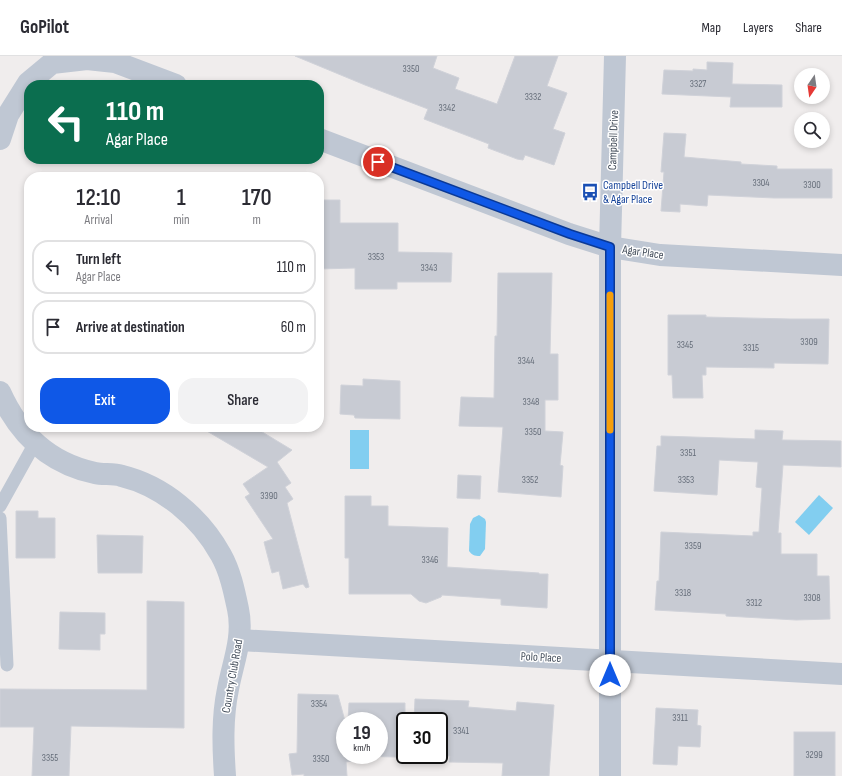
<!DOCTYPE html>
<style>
body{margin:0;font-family:"Sofia Sans Condensed",sans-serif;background:#f2f2f3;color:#2b2b33;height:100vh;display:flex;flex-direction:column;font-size:15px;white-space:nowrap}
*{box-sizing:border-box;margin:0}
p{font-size:13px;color:#7c7c81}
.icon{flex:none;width:22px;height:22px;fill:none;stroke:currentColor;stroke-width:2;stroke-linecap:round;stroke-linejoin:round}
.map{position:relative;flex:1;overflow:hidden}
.sheet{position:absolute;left:24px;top:116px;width:300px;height:260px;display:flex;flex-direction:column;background:#fff;border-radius:16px;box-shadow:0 2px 6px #0003}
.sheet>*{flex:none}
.banner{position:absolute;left:24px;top:24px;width:300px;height:84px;border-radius:16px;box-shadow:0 2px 6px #0003;background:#0b6e4f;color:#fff;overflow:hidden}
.needle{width:26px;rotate:193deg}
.tools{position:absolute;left:794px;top:12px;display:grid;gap:8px}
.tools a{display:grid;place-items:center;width:36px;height:36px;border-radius:50%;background:#fff;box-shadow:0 2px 6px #0003;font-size:20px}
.speed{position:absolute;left:336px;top:656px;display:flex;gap:8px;font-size:20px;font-weight:700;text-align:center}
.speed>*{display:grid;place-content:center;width:52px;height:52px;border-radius:50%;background:#fff;box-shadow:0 2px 6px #0003;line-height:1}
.speed small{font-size:10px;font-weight:400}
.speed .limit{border:2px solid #111;border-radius:6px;background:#fff;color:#111}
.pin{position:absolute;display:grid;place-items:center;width:34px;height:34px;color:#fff;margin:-17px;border:2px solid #fff;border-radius:50%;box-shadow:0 1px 4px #0007}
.me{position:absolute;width:44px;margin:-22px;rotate:0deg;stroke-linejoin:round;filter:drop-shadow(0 0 3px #0008)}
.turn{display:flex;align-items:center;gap:14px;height:84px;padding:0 16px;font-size:18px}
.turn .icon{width:52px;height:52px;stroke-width:2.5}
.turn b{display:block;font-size:28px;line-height:34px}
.eta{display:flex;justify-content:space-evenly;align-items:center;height:68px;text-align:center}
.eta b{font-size:24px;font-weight:600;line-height:28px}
.action{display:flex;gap:8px;margin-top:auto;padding:8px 16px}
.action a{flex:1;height:46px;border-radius:16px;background:#0f58e7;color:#fff;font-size:16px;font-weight:600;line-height:46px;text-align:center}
.action a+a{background:#f2f2f3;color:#2b2b33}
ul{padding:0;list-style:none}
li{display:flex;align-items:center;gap:12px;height:54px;margin:0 8px 6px;padding:0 8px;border:2px solid #e1e1e2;border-radius:16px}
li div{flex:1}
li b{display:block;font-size:15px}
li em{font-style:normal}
header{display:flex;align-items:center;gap:24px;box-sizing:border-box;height:56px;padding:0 20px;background:#fff;border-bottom:1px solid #e1e1e2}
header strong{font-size:19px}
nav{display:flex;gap:22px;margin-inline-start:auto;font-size:14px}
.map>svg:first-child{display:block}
</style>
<header>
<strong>GoPilot</strong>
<nav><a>Map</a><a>Layers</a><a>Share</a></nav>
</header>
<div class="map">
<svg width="842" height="720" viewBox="0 0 842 720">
<rect width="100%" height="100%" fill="#f0eded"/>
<!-- water -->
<g fill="#82cef0">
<rect x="350" y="374" width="19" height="39"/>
<polygon points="819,439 833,452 809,479 795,466"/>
<path d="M479 459 485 463 486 466 485 493 480 500C474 500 472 499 469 495L470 468 473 462Z"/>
</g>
<!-- building -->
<g fill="#c8cbd3" stroke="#d0d2d9">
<polygon points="295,0 437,0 433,12 459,22 455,33 497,48 515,0 558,0 547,30 567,37 553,73 565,77 554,109 525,99 523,104 517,103 488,92 489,88 424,63 428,53 365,29"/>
<polygon points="707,6 733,7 732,28 782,29 782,51 730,51 731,41 662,38 664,14 693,15 693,13 707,14"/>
<polygon points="664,77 686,78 684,101 741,106 741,108 777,110 777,113 832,113 832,142 774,142 708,139 707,150 680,148 680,156 661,155 664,116 661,116"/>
<polygon points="319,144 340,144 340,167 398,167 398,196 452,197 451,226 397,226 397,233 355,233 355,212 319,213"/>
<polygon points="498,217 552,217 550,298 558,298 558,344 545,344 545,375 563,376 560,409 563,410 561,441 498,436 503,371 459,370 461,341 494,342 495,280 497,280"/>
<polygon points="668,259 706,259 706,261 790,263 829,263 828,308 774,307 774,312 706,311 706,319 702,319 703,342 673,342 672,319 668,319"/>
<polygon points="363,323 400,325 400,363 355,362 354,359 340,358 341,329 363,330"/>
<polygon points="200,371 254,371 292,394 277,406 291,427 285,431 293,443 287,447 309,531 306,532 303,528 283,533 279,515 272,517 264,486 273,483 245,441 250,438 243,428 268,411"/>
<polygon points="755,374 783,375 782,384 841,385 841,411 783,409 778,477 781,477 781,498 817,498 817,520 829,520 830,563 796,564 726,560 726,558 655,554 657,525 659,525 661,476 753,480 753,476 759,476 762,432 756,431 758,406 719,404 717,439 654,435 657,390 661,390 661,380 755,383"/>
<polygon points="458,419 481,420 480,443 457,442"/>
<polygon points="345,440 371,440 371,450 388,450 388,470 448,472 447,511 539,517 539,518 548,518 547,552 501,549 501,543 442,539 441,541 426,547 419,545 411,538 349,538 349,502 345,502"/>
<polygon points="16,455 38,455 38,462 55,462 55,502 16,502"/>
<polygon points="97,479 143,480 142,517 98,517"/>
<polygon points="147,545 184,546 184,672 71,670 69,720 32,720 34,671 0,671 0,633 147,634"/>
<polygon points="60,556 105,557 105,578 100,578 100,594 59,593"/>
<polygon points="298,638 338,639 345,665 345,699 379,699 379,665 347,665 348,665 349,647 405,647 405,692 397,692 397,701 351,700 352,705 346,706 347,720 304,720 304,718 292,719 289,698 297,697"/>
<polygon points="415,643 469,645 468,651 516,655 517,646 554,649 549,720 502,720 503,707 449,706 450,700 445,700 445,665 414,665"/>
<polygon points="656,652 698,654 697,669 701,670 700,691 678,690 677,709 653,708"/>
<rect x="794" y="676" width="41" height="44"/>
</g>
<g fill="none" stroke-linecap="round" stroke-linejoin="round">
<!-- service -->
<g stroke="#bfc7d3" stroke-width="13">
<polyline points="0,450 35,387"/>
<polyline points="0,462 7,609"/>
</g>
<!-- minor -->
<g stroke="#bfc7d3" stroke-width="22">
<polyline points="0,83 8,59 28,27 52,7 87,3 115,6 176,29"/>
<polyline points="319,83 569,178 610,191 660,199 842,209"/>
<path d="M0 336C19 378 48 407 95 417 103 419 113 417 122 420 163 430 200 461 221 499 230 515 234 534 238 553 244 581 233 606 228 633 222 662 223 691 225 720"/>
<polyline points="240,584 842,618"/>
<polyline points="610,720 610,191 615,0"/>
</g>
</g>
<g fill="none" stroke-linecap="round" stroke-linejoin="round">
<!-- route casing -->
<g stroke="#0a3996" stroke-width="10">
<polyline id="route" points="378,106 570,178 610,191 610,619"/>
</g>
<!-- route -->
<use href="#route" stroke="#0f58e7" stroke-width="7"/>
<!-- slow -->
<polyline stroke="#f59e0b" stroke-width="7" points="610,239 610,374"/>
</g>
<!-- icons -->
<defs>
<g id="bus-bare" transform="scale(1.38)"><path d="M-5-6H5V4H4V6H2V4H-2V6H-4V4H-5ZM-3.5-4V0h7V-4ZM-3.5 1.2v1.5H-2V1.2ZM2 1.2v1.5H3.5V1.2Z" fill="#1a4fb4" stroke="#fff" stroke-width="2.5" paint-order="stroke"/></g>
</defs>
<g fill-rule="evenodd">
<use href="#bus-bare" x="590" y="136"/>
</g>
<g text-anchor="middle" stroke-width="3" stroke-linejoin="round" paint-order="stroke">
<!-- number labels -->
<g font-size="10" fill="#656d79">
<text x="411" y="16">3350</text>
<text x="698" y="31">3327</text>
<text x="533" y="44">3332</text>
<text x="447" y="55">3342</text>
<text x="761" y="130">3304</text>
<text x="812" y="132">3300</text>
<text x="376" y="204">3353</text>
<text x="429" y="215">3343</text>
<text x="809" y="289">3309</text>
<text x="685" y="292">3345</text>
<text x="751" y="295">3315</text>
<text x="526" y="308">3344</text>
<text x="531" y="349">3348</text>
<text x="533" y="379">3350</text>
<text x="688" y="400">3351</text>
<text x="530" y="427">3352</text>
<text x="686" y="427">3353</text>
<text x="269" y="443">3390</text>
<text x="693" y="493">3359</text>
<text x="430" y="507">3346</text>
<text x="683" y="540">3318</text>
<text x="812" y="545">3308</text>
<text x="754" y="550">3312</text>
<text x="319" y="651">3354</text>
<text x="680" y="665">3311</text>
<text x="461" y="678">3341</text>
<text x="814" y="702">3299</text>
<text x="50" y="705">3355</text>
<text x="321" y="706">3350</text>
</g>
<!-- street labels -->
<g font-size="12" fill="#444e5b" stroke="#fff">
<text transform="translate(613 84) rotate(-88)" y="4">Campbell Drive</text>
<text transform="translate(643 196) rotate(8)" y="4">Agar Place</text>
<text transform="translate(541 601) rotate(3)" y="4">Polo Place</text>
<text transform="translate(232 620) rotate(-80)" y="4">Country Club Road</text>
</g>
<!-- transit labels -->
<g font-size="12" fill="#164399" stroke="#fff" text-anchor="start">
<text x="603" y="133">Campbell Drive<tspan x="603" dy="14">&amp; Agar Place</tspan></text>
</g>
</g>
</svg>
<div class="tools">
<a><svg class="needle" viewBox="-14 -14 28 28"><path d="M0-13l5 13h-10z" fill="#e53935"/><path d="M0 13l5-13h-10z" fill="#7c7c81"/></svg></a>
<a><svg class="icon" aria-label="search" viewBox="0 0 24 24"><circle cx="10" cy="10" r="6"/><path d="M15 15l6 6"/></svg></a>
</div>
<div class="speed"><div>19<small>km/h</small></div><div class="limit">30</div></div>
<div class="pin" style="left:378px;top:106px;background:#d93025"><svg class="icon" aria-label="arrive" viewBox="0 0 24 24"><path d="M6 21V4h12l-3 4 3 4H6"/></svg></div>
<svg class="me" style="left:610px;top:619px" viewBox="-20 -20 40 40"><circle r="19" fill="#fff"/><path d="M0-13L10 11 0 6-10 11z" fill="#0f58e7"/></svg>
<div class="banner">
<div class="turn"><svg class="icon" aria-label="left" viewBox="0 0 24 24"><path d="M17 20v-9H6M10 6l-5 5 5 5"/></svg><div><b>110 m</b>Agar Place</div></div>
</div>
<section class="sheet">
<div class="eta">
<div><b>12:10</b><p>Arrival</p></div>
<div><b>1</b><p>min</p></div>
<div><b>170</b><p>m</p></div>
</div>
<ul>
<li><svg class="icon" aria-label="left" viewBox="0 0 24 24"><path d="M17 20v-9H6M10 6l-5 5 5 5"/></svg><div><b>Turn left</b><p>Agar Place</p></div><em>110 m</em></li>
<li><svg class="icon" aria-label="arrive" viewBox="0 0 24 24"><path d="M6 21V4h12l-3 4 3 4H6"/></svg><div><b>Arrive at destination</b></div><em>60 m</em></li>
</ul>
<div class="action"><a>Exit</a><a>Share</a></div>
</section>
</div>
